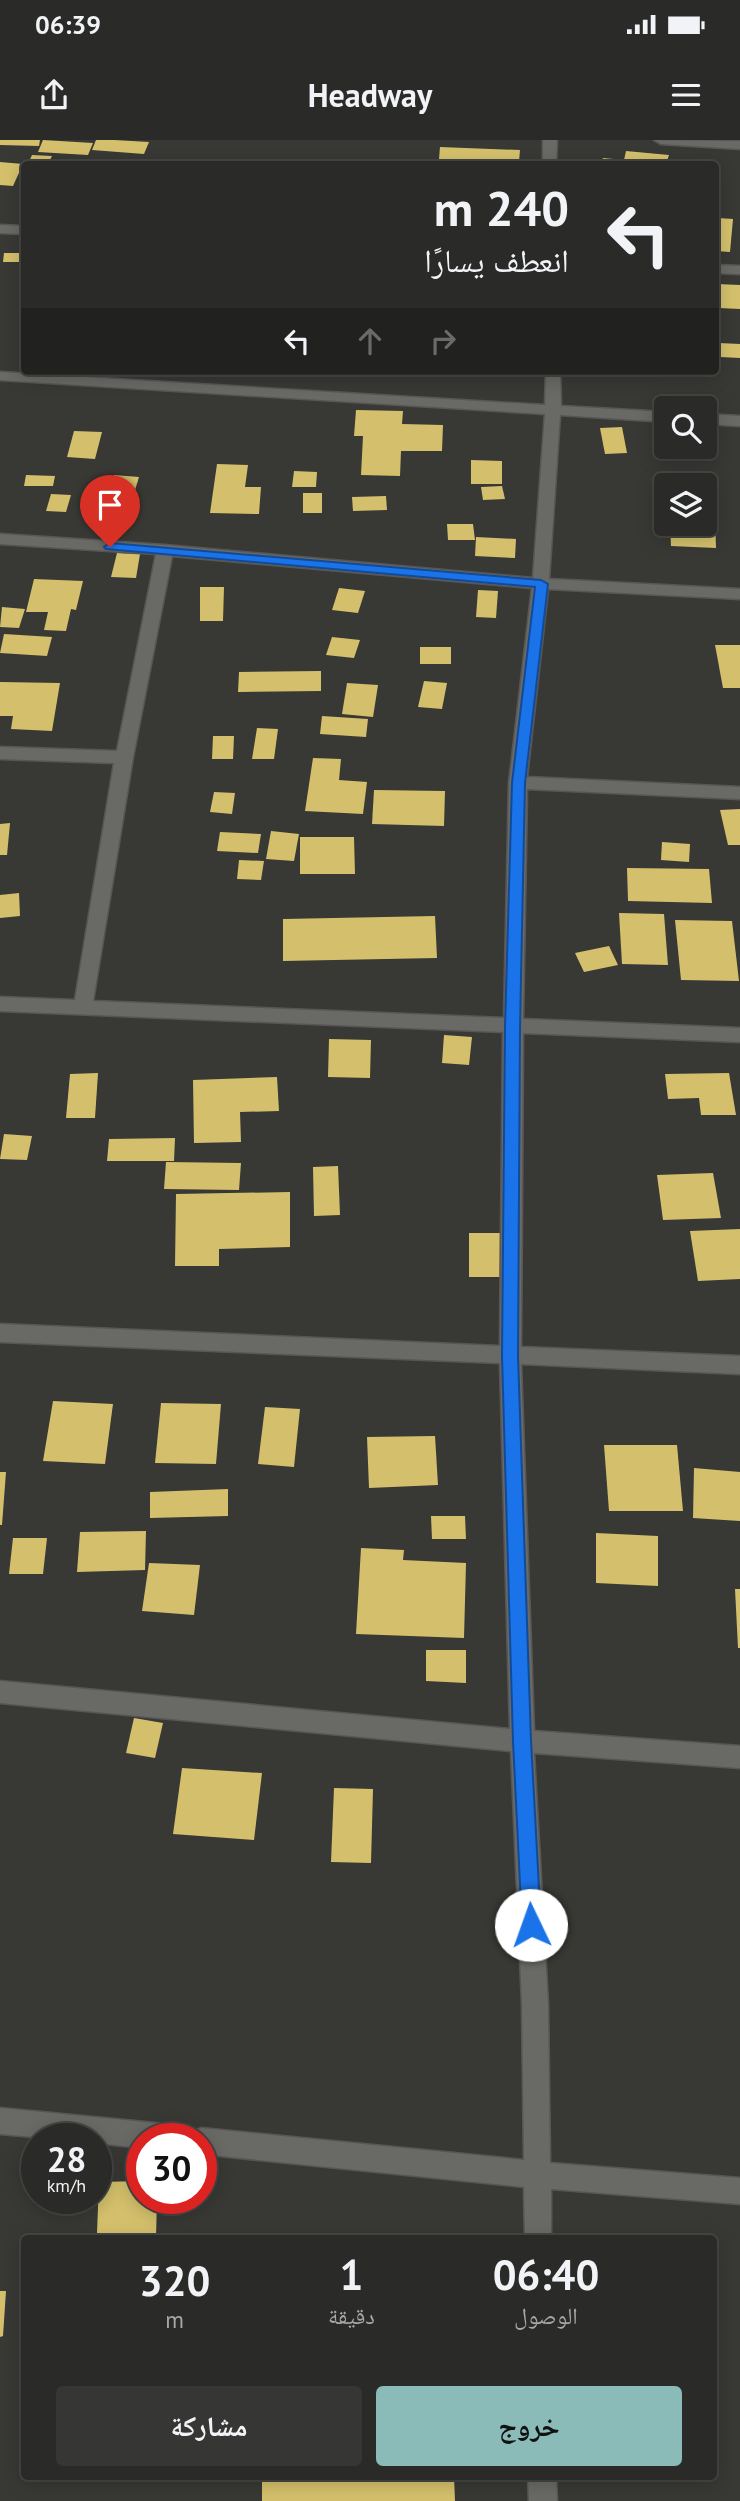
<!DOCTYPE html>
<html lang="ar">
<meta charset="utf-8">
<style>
body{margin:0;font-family:"PT Sans","Noto Naskh Arabic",sans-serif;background:#363634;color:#f1f3f6;direction:rtl;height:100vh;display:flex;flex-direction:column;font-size:26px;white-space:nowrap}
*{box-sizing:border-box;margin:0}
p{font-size:23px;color:#a5a7a8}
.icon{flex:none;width:38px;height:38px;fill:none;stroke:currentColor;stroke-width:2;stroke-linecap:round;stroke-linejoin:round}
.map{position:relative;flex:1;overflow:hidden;direction:ltr}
.panel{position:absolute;left:21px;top:2095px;width:696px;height:245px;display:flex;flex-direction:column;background:#2a2a28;border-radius:7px;box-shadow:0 4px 18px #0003,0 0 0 2px #464645;direction:rtl}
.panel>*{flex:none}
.hud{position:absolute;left:21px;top:21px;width:698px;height:214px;border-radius:7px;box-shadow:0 4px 18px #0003,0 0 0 2px #464645;direction:rtl;background:#2a2a28;color:#f1f3f6;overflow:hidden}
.controls{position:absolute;left:654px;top:256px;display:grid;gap:14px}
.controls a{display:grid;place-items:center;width:63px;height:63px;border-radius:7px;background:#2a2a28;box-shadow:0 4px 18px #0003,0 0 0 2px #464645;font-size:35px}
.speed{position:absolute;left:21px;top:1983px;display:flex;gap:14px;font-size:35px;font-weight:700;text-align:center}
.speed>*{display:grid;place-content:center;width:91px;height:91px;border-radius:50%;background:#2a2a28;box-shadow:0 4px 18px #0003,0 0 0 2px #464645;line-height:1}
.speed small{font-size:18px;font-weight:400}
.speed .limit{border:10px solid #d22;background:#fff;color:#111}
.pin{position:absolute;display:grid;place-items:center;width:60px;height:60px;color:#fff;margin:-72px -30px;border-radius:50% 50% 50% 0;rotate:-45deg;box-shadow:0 0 7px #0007}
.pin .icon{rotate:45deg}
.me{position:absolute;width:77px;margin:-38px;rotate:357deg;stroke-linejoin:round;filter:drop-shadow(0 0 5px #0008)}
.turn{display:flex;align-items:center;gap:24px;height:147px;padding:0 35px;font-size:32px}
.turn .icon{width:91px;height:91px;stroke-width:2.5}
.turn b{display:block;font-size:49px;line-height:60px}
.lanes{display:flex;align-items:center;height:66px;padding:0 35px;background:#0003;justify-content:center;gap:35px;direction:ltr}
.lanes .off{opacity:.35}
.eta{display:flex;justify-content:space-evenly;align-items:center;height:119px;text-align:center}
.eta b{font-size:42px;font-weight:700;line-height:49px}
.button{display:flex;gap:14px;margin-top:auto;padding:14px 35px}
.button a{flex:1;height:80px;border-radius:7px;background:#8bbbb9;color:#111;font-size:28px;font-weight:700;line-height:80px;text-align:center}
.button a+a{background:#363634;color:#f1f3f6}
.status{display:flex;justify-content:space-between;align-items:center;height:49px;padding:0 35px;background:#2a2a28;direction:ltr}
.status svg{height:19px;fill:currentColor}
header{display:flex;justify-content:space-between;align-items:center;height:91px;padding:0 35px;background:#2a2a28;font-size:32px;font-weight:700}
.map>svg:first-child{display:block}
</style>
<div class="status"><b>06:39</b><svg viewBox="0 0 49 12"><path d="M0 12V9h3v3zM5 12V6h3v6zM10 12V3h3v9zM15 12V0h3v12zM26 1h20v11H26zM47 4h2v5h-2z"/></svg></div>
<header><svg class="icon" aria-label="menu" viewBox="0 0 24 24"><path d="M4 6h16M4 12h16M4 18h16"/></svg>Headway<svg class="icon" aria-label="share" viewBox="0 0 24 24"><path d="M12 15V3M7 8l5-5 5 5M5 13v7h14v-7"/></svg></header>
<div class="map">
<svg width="740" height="2361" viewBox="0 0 740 2361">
<rect width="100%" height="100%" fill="#383835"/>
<!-- building -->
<g fill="#d4c06c">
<polygon points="0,0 40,0 39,6 0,5"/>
<polygon points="43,0 93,3 88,15 38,12"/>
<polygon points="96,0 114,0 149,2 144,14 92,10"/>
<polygon points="440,7 520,10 519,22 439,19"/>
<polygon points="626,11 669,15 666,24 601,24 603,18 624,20"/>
<polygon points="32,15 52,16 48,24 28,24"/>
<polygon points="0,22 23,24 13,46 0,45"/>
<polygon points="718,78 733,79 730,112 716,111"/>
<polygon points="4,113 24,113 24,122 3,122"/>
<polygon points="717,144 740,145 740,169 719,168"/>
<polygon points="719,203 740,204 740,218 720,217"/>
<polygon points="632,231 674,231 675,235 633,234"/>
<polygon points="356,270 403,271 402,284 443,285 442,311 401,311 400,336 361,335 363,296 354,296"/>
<polygon points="622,287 627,313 605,314 600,288"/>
<polygon points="74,291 102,292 95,319 67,317"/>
<polygon points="471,320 502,321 502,344 471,344"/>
<polygon points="217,324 248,325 245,347 261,347 259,374 210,373"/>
<polygon points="294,331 317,332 316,347 292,347"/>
<polygon points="26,335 55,336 53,346 24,346"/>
<polygon points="114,335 139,337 132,360 108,358"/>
<polygon points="502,346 505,359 483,360 481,347"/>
<rect x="303" y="353" width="19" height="20"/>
<polygon points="51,354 71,355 66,372 46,371"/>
<polygon points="386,356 387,370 353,371 352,357"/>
<polygon points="705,377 715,377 716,408 671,406 670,383 705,383"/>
<polygon points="447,384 473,384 475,400 448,400"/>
<polygon points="476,397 516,399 515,418 475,416"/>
<polygon points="117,413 140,414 136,438 111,437"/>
<polygon points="34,439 83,441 76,470 71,469 66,491 44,490 48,472 26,472"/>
<polygon points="200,447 224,447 223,481 200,481"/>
<polygon points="339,448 365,451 358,473 332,470"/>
<polygon points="478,450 498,451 496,478 476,477"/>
<polygon points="2,467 25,469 19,488 0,487"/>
<polygon points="4,494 52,497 47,516 0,513"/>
<polygon points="332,497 360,500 354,518 326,515"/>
<polygon points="715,505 740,505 740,548 723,548"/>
<rect x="420" y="507" width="31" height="17"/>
<polygon points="321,531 321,551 238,552 239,532"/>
<polygon points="424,541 447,543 442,569 418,567"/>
<polygon points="0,542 60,543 52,591 11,589 13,576 0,576"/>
<polygon points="347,543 378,545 373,577 342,574"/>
<polygon points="322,576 368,579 366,597 320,594"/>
<polygon points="257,588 278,589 274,619 252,619"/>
<polygon points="213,596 234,596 233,619 212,619"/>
<polygon points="313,618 341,619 339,640 367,642 363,674 305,671"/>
<polygon points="374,650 445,651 444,686 372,684"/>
<polygon points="214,652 235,653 232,674 210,672"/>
<polygon points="740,669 740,705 728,705 720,670"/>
<polygon points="10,683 7,715 0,715 0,684"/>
<polygon points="271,691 299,694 294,721 266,719"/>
<polygon points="220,692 261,694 258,713 217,711"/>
<polygon points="300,697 354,697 355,734 300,734"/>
<polygon points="662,702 690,704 689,722 661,720"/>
<polygon points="239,720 264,721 261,740 237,739"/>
<polygon points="627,728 709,729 712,763 628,761"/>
<polygon points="19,753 20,776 0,778 0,755"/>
<polygon points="619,773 664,774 668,825 622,824"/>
<polygon points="435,776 437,818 283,821 283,779"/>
<polygon points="675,780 732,781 739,841 681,840"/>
<polygon points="609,806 618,825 584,832 575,813"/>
<polygon points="444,895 472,897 469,925 442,923"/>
<polygon points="329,899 371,900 370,938 328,937"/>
<polygon points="98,933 95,978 66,978 70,934"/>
<polygon points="729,933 736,975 701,975 699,958 668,959 665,934"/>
<polygon points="277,937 279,971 240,972 241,1002 194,1003 193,940"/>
<polygon points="4,994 32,996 27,1020 0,1019"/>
<polygon points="175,998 174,1021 107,1021 109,999"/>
<polygon points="166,1022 241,1023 239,1050 164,1049"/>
<polygon points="338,1026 340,1075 314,1076 313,1027"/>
<polygon points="713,1033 721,1078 663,1080 657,1035"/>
<polygon points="290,1052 290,1107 219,1109 219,1126 175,1126 176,1054"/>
<polygon points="740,1089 740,1139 698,1141 690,1091"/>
<polygon points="469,1093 504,1093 505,1137 469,1137"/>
<polygon points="53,1261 113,1264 105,1324 43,1321"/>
<polygon points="161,1263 221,1264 216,1324 155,1323"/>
<polygon points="265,1267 300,1269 294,1327 258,1324"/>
<polygon points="435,1296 438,1345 369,1348 367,1297"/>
<polygon points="604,1305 677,1305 683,1371 609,1371"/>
<polygon points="694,1328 740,1332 740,1381 693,1378"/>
<polygon points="0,1332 6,1332 2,1385 0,1385"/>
<polygon points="228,1349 228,1376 150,1378 150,1352"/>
<polygon points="431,1376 465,1376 466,1399 432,1399"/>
<polygon points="146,1391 145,1430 77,1432 80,1392"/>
<polygon points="596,1393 658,1396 658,1446 596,1443"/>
<polygon points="13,1398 47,1398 43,1434 9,1434"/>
<polygon points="361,1408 404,1410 403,1420 466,1423 464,1498 356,1494"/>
<polygon points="149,1423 200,1425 194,1475 142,1471"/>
<polygon points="735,1449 740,1449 740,1508 738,1508"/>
<polygon points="426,1510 466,1510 466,1543 426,1541"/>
<polygon points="134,1578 163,1583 155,1618 126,1613"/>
<polygon points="182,1628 262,1633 254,1700 173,1694"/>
<polygon points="334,1648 373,1649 371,1723 331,1722"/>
<polygon points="142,2041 142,2058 157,2058 156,2098 63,2098 64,2094 97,2093 99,2042"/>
<polygon points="0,2151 6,2151 3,2196 0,2197"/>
<polygon points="262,2336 454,2336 455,2361 262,2361"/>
</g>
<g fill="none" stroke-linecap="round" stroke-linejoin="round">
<!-- minor casing -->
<g stroke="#585654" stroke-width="3">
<g id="minor">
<polygon points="543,0 557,0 556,24 543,24"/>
<polygon points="654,0 740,1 740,9 661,4"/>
<polygon points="0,85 24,86 24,94 0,93"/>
<polygon points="716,125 740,126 740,134 716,133"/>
<path d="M546 231H560L561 266 667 272V282L560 275 549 439 740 449V459L548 449 527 637 740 647V659L527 649 523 879 740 888V902L523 893 521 1207 740 1216V1234L521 1224 534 1591 740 1606V1628L534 1613 548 1864 550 2023 740 2038V2064L551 2049V2098H525L524 2047 201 2014V1998H142V2008L96 2003V1998H45L0 1994V1968L176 1985 185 1989 189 1998 192 1992 201 1988 524 2020 522 1864 511 1611 0 1563V1541L510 1589 500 1223 0 1202V1184L500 1206 503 892 0 871V857L75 860 114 623 0 619V607L117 611 156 414 0 404V394L165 405 533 438 545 274 0 240V232L545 265ZM172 416 532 448 509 643 504 878 93 861 133 617Z"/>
<polygon points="705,274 740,276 740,286 705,284"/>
<polygon points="528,2336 556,2336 557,2361 529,2361"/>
</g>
</g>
<!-- minor -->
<use href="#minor" fill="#696965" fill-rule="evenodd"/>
</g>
<!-- route -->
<polygon fill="#1a73e8" stroke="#114b97" stroke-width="2" points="110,403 541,440 548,444 525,643 520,887 518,1216 531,1601 541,1785 538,1792 531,1794 525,1792 522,1785 513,1601 502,1216 505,887 512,643 535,447 106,409 104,407"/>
</svg>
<div class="controls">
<a><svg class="icon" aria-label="search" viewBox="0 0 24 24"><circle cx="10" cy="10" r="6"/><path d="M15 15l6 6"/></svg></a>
<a><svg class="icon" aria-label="layers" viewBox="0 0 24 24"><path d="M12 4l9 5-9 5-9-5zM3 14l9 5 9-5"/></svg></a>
</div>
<div class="speed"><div>28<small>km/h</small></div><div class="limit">30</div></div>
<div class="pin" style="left:110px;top:407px;background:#d93025"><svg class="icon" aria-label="arrive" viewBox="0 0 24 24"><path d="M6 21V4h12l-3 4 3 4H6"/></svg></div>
<svg class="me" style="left:531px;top:1785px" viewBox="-20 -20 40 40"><circle r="19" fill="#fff"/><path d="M0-13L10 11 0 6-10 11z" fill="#1a73e8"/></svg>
<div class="hud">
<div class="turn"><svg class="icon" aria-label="left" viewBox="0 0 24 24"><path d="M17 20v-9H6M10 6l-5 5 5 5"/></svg><div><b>240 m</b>انعطف يسارًا</div></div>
<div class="lanes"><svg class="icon" aria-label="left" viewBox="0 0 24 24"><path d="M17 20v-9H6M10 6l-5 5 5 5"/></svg><svg class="icon off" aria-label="ahead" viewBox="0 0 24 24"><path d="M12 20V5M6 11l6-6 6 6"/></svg><svg class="icon off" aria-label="right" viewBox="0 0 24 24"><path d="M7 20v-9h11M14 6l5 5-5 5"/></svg></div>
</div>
<section class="panel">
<div class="eta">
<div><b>06:40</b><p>الوصول</p></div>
<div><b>1</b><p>دقيقة</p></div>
<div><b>320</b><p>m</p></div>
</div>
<div class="button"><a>خروج</a><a>مشاركة</a></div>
</section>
</div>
